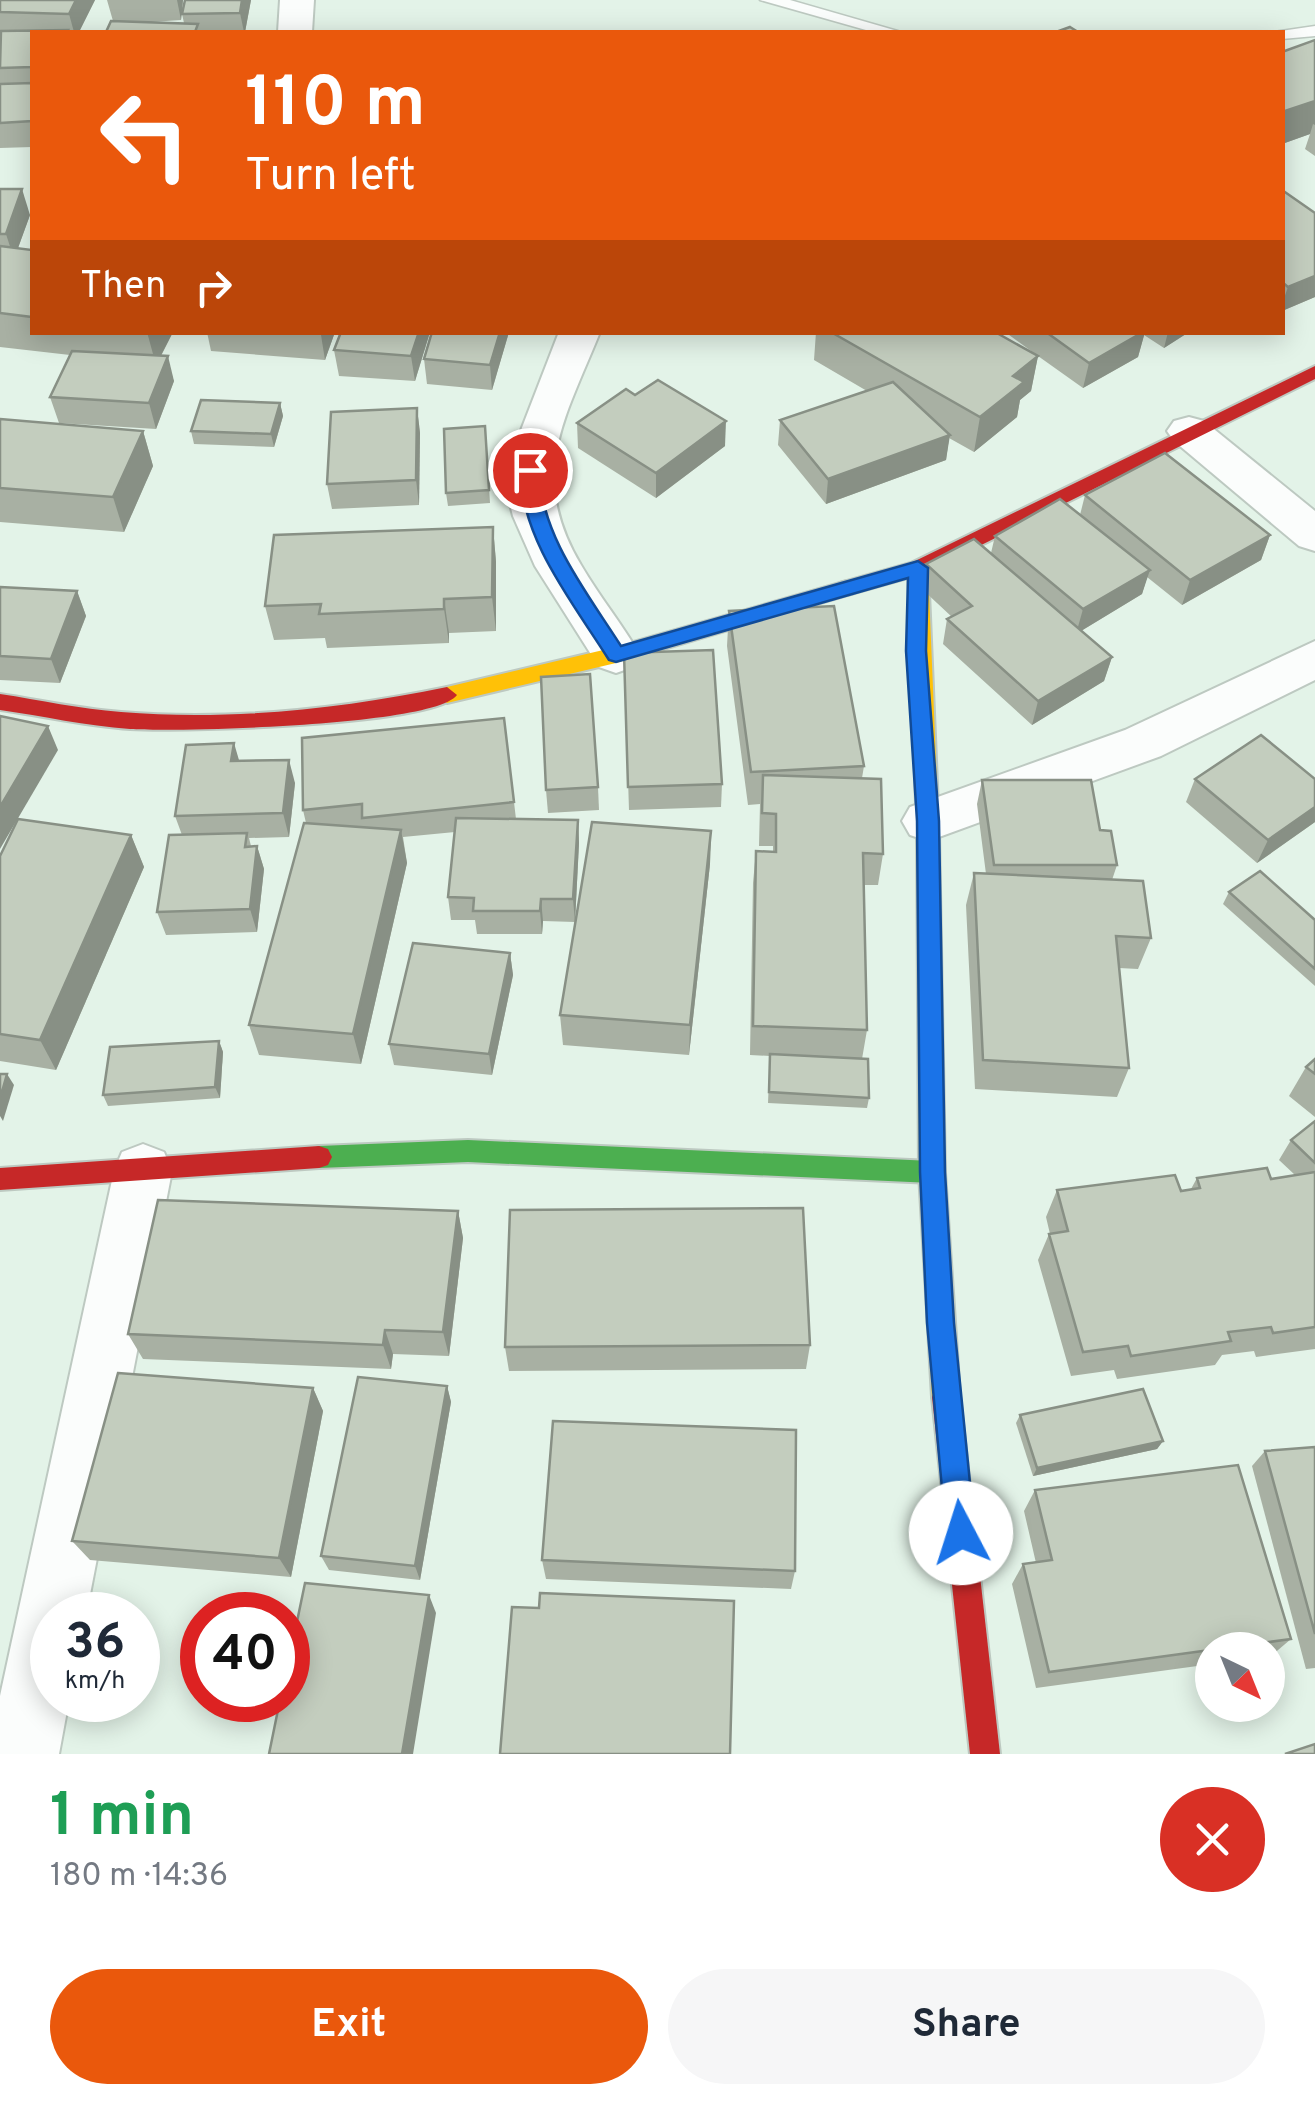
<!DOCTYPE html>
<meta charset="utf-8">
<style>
body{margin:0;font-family:Overpass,sans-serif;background:#f6f6f7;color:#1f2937;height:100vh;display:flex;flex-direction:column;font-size:38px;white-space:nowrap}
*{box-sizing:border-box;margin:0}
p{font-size:32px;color:#747a83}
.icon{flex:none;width:55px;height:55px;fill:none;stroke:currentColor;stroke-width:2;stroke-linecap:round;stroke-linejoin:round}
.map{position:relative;height:1754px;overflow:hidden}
.side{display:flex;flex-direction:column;background:#fff;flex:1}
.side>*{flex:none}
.hud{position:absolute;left:30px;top:30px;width:1255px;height:305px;border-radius:0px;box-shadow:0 5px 25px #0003;background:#ea580c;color:#fff;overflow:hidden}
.needle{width:65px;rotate:137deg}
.fabs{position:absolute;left:1195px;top:1632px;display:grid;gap:20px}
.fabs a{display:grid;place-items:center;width:90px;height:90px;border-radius:50%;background:#fff;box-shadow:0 5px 25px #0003;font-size:50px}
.speed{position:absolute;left:30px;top:1592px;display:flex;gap:20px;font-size:50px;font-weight:700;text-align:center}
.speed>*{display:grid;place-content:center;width:130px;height:130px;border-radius:50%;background:#fff;box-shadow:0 5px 25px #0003;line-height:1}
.speed small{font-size:25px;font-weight:400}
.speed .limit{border:15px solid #d22;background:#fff;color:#111}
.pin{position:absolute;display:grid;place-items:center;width:85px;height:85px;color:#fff;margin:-42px;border:5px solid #fff;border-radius:50%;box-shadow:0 2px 10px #0007}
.me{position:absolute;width:110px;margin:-55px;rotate:355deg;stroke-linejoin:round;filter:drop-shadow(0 0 8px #0008)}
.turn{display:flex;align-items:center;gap:35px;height:210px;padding:0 50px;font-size:45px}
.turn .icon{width:130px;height:130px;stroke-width:2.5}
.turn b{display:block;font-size:70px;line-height:85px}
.then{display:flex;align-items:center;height:95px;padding:0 50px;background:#0003;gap:20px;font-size:38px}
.round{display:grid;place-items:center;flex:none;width:105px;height:105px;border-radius:52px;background:#f6f6f7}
.head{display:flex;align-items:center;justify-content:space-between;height:170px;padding:0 50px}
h1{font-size:60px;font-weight:700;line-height:75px;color:#1e9e55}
.cta{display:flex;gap:20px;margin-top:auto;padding:20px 50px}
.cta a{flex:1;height:115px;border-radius:60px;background:#ea580c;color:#fff;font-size:40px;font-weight:700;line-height:115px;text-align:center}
.cta a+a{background:#f6f6f7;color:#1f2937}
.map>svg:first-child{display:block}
</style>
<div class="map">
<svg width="1315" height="1754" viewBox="0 0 1315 1754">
<rect width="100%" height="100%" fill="#e3f3e8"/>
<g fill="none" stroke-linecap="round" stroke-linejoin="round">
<!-- lane casing -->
<g stroke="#bdc9c1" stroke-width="3">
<g id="lane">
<polygon points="760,0 790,0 901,32 873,32"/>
<polygon points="1315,26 1315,36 1282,39 1282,32 1274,32"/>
</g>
</g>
<!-- street casing -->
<g stroke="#bdc9c1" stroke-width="4">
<g id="street">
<polygon points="280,0 314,0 312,32 278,32"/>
<path d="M559 332H600C565 419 527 475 581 565 599 596 622 624 640 655L633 667 616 673 599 667 535 566 513 516 507 492 511 456Z"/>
<polygon points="1189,417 1204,421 1315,511 1315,551 1299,546 1174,441 1167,431 1174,421"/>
<polygon points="1315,641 1315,680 1161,756 928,841 910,835 902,821 910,807 1125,730"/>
<polygon points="143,1144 164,1152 172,1171 86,1615 52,1615 52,1700 69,1700 59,1754 0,1754 0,1696 114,1171 122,1152"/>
</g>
</g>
<!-- fast casing -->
<g stroke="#bdc9c1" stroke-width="4">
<polygon id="fast" points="468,1140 932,1161 941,1164 945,1172 941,1180 932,1183 468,1162 319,1168 310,1165 306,1157 310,1149 319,1146"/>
</g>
<!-- slow casing -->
<g stroke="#bdc9c1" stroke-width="4">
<g id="slow">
<polygon points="918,561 928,568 939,833 945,1173 960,1397 956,1406 946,1410 936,1406 932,1397 919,1173 917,833 908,568"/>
<polygon points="847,581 854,583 857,588 854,593 616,663 447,703 437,695 447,687 616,647"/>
</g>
</g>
<!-- jam casing -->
<g stroke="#bdc9c1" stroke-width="4">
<g id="jam">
<polygon points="1315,366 1315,379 925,573 847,595 837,588 840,583 911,563"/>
<path d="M447 687 457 695C434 726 178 732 130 729 86 726 43 716 0 710V694C40 700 80 709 121 712 229 721 341 709 447 687Z"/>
<polygon points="319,1146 328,1149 332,1157 328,1165 319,1168 0,1190 0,1168"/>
<polygon points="946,1384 956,1388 960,1397 1000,1754 970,1754 932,1397 936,1388"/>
</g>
</g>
<!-- lane -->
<use href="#lane" fill="#fbfdfc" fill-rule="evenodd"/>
<!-- street -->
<use href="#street" fill="#fbfdfc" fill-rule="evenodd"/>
<!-- fast -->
<use href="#fast" fill="#4caf50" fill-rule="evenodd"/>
<!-- slow -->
<use href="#slow" fill="#ffc107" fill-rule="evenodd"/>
<!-- jam -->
<use href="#jam" fill="#c62828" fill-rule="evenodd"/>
</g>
<!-- wall -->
<g fill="#a8b0a3">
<polygon points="0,0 95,0 79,32 32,32 32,147 0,148"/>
<polygon points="107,0 183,0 181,20 151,22 184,23 182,14 251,0 245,32 106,32 113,21"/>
<polygon points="1315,40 1315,156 1305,149 1310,134 1282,144 1282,52"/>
<polygon points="0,189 30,215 18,248 32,250 32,332 173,332 161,356 174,381 156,429 59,423 50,397 70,355 0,347"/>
<polygon points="1282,190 1315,213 1315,297 1282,311"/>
<polygon points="207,332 335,332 325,360 211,351"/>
<polygon points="341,332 430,332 415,381 339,376 334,350"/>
<polygon points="432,332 509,332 492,390 427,384 424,359"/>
<polygon points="816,332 995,332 1038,356 1005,332 1189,332 1164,348 1144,335 1138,357 1083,388 1038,356 1031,391 1020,400 1017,417 974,452 949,438 946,460 826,504 778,445 780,420 867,391 814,360"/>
<polygon points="635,395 725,446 656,498 578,448 577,423"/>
<polygon points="280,403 283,416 274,447 194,444 191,431"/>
<polygon points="417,408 420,433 419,505 332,509 327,484"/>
<polygon points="0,419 143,431 153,466 124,532 0,522"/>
<polygon points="485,426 490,503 448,506 446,493"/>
<polygon points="1085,495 1270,535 1261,560 1182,605 1147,577 1142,594 1081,631 1112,657 1104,681 1032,725 943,644 947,619 952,617 922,589 926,564 991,553 995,536 1080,515"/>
<polygon points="493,527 496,562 496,631 449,633 449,643 327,648 325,638 274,640 265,606"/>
<polygon points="0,587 77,591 86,616 60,683 0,680"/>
<polygon points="729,611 864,766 862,778 883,854 878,885 864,885 867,1030 862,1059 869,1098 867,1108 768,1103 770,1056 750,1055 753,883 756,851 773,852 773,846 759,846 760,804 748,805 727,646"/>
<polygon points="624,653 722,784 721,807 629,810"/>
<polygon points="504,718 516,819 578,820 579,843 575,922 543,921 542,934 477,934 475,920 451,920 448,897 455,832 403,837 407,863 361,1064 259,1055 249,1025 306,823 303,810"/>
<polygon points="239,761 295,783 289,837 249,838 251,846 257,846 264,869 257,932 166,935 157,912 182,835 175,816"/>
<polygon points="1195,779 1315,779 1315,822 1257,863 1186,802"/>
<polygon points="982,780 1100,830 1117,865 1112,880 1151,938 1138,969 1119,968 1129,1068 1117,1097 975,1089 966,905 974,873 986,874 977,804"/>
<polygon points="598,787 599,810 548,813 546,790"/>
<polygon points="711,831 710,864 689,1055 563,1045 560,1015"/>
<polygon points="131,835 144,867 56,1070 0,1061 0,856"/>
<polygon points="1229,892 1315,920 1315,986 1223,904"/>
<polygon points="510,953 513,975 492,1075 394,1065 389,1044"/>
<polygon points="219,1041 223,1052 220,1098 108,1106 103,1095"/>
<polygon points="1315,1059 1315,1117 1289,1096 1306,1067"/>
<polygon points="1315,1121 1315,1349 1256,1357 1254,1351 1222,1355 1215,1365 1117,1379 1114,1370 1071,1376 1038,1260 1049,1234 1050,1234 1046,1217 1057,1190 1181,1191 1191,1189 1197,1178 1271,1179 1295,1175 1279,1160 1291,1140"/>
<polygon points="458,1211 463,1238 449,1356 393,1354 391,1369 143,1359 128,1334"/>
<polygon points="810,1345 806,1369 509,1371 505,1347"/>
<polygon points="447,1386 451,1402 420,1580 329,1570 321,1556"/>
<polygon points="313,1388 323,1411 291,1577 90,1560 72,1541"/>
<polygon points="1020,1415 1163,1441 1157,1449 1033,1476 1016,1423"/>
<polygon points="1315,1447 1315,1668 1306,1669 1252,1466 1265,1451"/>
<polygon points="1035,1490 1291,1639 1271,1656 1268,1656 1268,1650 1212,1650 1212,1664 1036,1688 1012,1584 1023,1564 1036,1563 1024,1511"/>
<polygon points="542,1560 795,1571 791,1589 546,1579"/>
</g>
<!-- shaded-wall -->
<g fill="#889085">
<polygon points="76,0 95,0 79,32 74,32 69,14"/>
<polygon points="177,0 183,0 181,20"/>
<polygon points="242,0 251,0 245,32 244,32 240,13"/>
<polygon points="1315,101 1315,125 1313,124 1310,134 1282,144 1282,112"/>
<polygon points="22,189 30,215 14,259 6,234"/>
<polygon points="1315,276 1315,297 1282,311 1282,304 1288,287"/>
<polygon points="147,332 173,332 156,365"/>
<polygon points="321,332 335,332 325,360 321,335"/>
<polygon points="419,332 430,332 415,381 411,356"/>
<polygon points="500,332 509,332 492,390 490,365"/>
<polygon points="1143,332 1145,332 1138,357 1083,388 1089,363"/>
<polygon points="1168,332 1189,332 1164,348"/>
<polygon points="168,356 174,381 156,429 149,403"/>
<polygon points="1038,356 1031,391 1020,400 1017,417 974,452 980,417 1013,376"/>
<polygon points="280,403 283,416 274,447 271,434"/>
<polygon points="417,408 420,433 419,505 416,480"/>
<polygon points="726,421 725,446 656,498 656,473"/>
<polygon points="143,431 153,466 124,532 113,497"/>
<polygon points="950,435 946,460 826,504 828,479"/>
<polygon points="493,527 496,562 496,631 492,597"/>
<polygon points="1270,535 1261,560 1182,605 1190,580"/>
<polygon points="1150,570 1142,594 1076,634 1083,609"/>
<polygon points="77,591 86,616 60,683 51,659"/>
<polygon points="444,599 449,633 449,643 444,609"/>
<polygon points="1112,657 1104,681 1032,725 1038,701"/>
<polygon points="48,726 58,750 0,849 0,807"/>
<polygon points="234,743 241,767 231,761"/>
<polygon points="289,760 295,783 289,837 283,813"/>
<polygon points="1315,807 1315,822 1257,863 1268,840"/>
<polygon points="578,820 579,843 575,922 573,899"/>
<polygon points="401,830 407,863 361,1064 353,1034"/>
<polygon points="711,831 710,864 689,1055 690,1025"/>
<polygon points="131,835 144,867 56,1070 40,1040"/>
<polygon points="257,846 264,869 257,932 250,909"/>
<polygon points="541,899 543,921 542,934 540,911"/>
<polygon points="510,953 513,975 492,1075 489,1054"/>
<polygon points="219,1041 223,1052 220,1098 215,1087"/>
<polygon points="7,1074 14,1085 3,1121 0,1116 0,1099"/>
<polygon points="458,1211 463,1238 449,1356 443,1332"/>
<polygon points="385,1330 393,1354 391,1369 383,1345"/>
<polygon points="447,1386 451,1402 420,1580 415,1566"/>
<polygon points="313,1388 323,1411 291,1577 279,1558"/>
<polygon points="1163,1441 1157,1449 1033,1476 1037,1468"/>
<polygon points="429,1595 436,1613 413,1754 402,1754"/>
</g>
<!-- building -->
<g fill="#c3cdbe" stroke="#889085" stroke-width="2.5">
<polygon points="0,0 76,0 69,14 0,12"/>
<polygon points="185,0 242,0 240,13 182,14"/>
<polygon points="111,21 198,24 195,32 106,32"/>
<polygon points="1070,27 1078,32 1056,32"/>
<polygon points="68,30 67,32 32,32 32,67 0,68 1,31"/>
<polygon points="1315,40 1315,101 1282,112 1282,52"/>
<polygon points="32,83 32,121 0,123 0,84"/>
<polygon points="0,189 22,189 6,234 0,234"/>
<polygon points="1282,190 1315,213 1315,276 1288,287 1282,282"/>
<polygon points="0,246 32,250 32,317 0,313"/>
<polygon points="341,332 419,332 411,356 334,350"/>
<polygon points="432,332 500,332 490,365 424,359"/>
<polygon points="831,332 995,332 1038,356 1013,376 1024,382 980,417"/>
<polygon points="1046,332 1143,332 1089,363"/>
<polygon points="72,351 168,356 149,403 50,397"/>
<polygon points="658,380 726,421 656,473 577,423 626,389 635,395"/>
<polygon points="893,382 950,435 828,479 780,420"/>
<polygon points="201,400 280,403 271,434 191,431"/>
<polygon points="417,408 416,480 327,484 331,412"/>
<polygon points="0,419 143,431 113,497 0,488"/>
<polygon points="485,426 489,490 446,493 444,429"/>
<polygon points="1165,453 1270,535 1190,580 1085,495"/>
<polygon points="1060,499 1150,570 1083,609 995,536"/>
<polygon points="493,527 492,597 444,599 444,609 319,614 321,604 265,606 274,535"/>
<polygon points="974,539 1112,657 1038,701 947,619 972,606 926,564"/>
<polygon points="0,587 77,591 51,659 0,656"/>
<polygon points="834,606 864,766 751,772 729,611"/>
<polygon points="713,650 722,784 628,787 624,653"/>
<polygon points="590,674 598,787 546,790 541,677"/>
<polygon points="0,716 48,726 0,807"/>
<polygon points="504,718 514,802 362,818 362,804 303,810 302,738"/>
<polygon points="1261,735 1315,779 1315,807 1268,840 1195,779"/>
<polygon points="234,743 231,761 289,760 283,813 175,816 186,745"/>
<polygon points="763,775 881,779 883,854 863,853 867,1030 753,1026 756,851 776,852 776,814 762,813"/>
<polygon points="982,780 1091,780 1100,830 1111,831 1117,865 994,865"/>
<polygon points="456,818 578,820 573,899 541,899 540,911 473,911 474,898 448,897"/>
<polygon points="18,819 131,835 40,1040 0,1034 0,856"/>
<polygon points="592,822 711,831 690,1025 560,1015"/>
<polygon points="304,823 401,830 353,1034 249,1025"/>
<polygon points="247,833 245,847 257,846 250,909 157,912 169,835"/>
<polygon points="1260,871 1315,920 1315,969 1229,892"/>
<polygon points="974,873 1143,881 1151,938 1116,936 1129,1068 983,1060"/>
<polygon points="413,943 510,953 489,1054 389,1044"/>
<polygon points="219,1041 215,1087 103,1095 110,1047"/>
<polygon points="770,1054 868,1059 869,1098 769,1092"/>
<polygon points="1315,1059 1315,1074 1306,1067"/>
<polygon points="0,1074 7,1074 0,1099"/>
<polygon points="1315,1121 1315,1163 1291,1140"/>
<polygon points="1267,1168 1271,1179 1315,1172 1315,1327 1273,1333 1271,1327 1228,1332 1231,1341 1131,1356 1128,1346 1083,1352 1049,1234 1068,1231 1057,1190 1175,1175 1181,1191 1200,1188 1197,1178"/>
<polygon points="158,1200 458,1211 443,1332 385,1330 383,1345 128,1334"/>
<polygon points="803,1208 810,1345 505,1347 510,1210"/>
<polygon points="118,1373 313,1388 279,1558 72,1541"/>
<polygon points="358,1377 447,1386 415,1566 321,1556"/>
<polygon points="1143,1389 1163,1441 1037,1468 1020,1415"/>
<polygon points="553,1421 796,1430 795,1571 542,1560"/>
<polygon points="1315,1447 1315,1634 1265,1451"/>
<polygon points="1238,1465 1291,1639 1049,1672 1023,1564 1052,1560 1035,1490"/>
<polygon points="305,1583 429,1595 402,1754 269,1754 280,1700 288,1700 288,1665"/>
<polygon points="540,1593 734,1601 730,1754 500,1754 512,1607 539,1608"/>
<polygon points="1315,1744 1315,1754 1285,1754"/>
</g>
<!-- route -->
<path fill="#1a73e8" stroke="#114b97" stroke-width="2.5" d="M530 463 539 470C541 536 586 591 621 646L918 561 928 568 926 651 939 821 945 1172 954 1323 975 1533 971 1543 961 1548 951 1543 946 1533 927 1323 920 1172 917 821 906 651 908 578 616 662 609 660C572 601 522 541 520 470Z"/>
</svg>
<div class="fabs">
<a><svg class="needle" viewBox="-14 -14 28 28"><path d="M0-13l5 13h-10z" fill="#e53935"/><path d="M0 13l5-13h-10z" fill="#747a83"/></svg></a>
</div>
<div class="speed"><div>36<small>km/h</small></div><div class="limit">40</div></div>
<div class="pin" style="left:530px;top:470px;background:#d93025"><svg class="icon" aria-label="arrive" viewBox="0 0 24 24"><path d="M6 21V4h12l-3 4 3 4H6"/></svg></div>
<svg class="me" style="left:961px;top:1533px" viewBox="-20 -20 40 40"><circle r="19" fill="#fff"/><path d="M0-13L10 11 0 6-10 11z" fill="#1a73e8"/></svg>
<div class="hud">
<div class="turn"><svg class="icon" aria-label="left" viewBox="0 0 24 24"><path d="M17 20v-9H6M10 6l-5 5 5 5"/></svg><div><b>110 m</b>Turn left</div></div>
<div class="then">Then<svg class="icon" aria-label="right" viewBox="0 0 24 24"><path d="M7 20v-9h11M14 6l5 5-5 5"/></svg></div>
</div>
</div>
<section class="side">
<div class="head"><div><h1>1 min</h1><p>180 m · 14:36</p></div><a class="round" style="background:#d93025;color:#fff"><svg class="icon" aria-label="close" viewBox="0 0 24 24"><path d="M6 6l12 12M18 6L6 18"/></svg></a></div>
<div class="cta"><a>Exit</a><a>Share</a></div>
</section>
